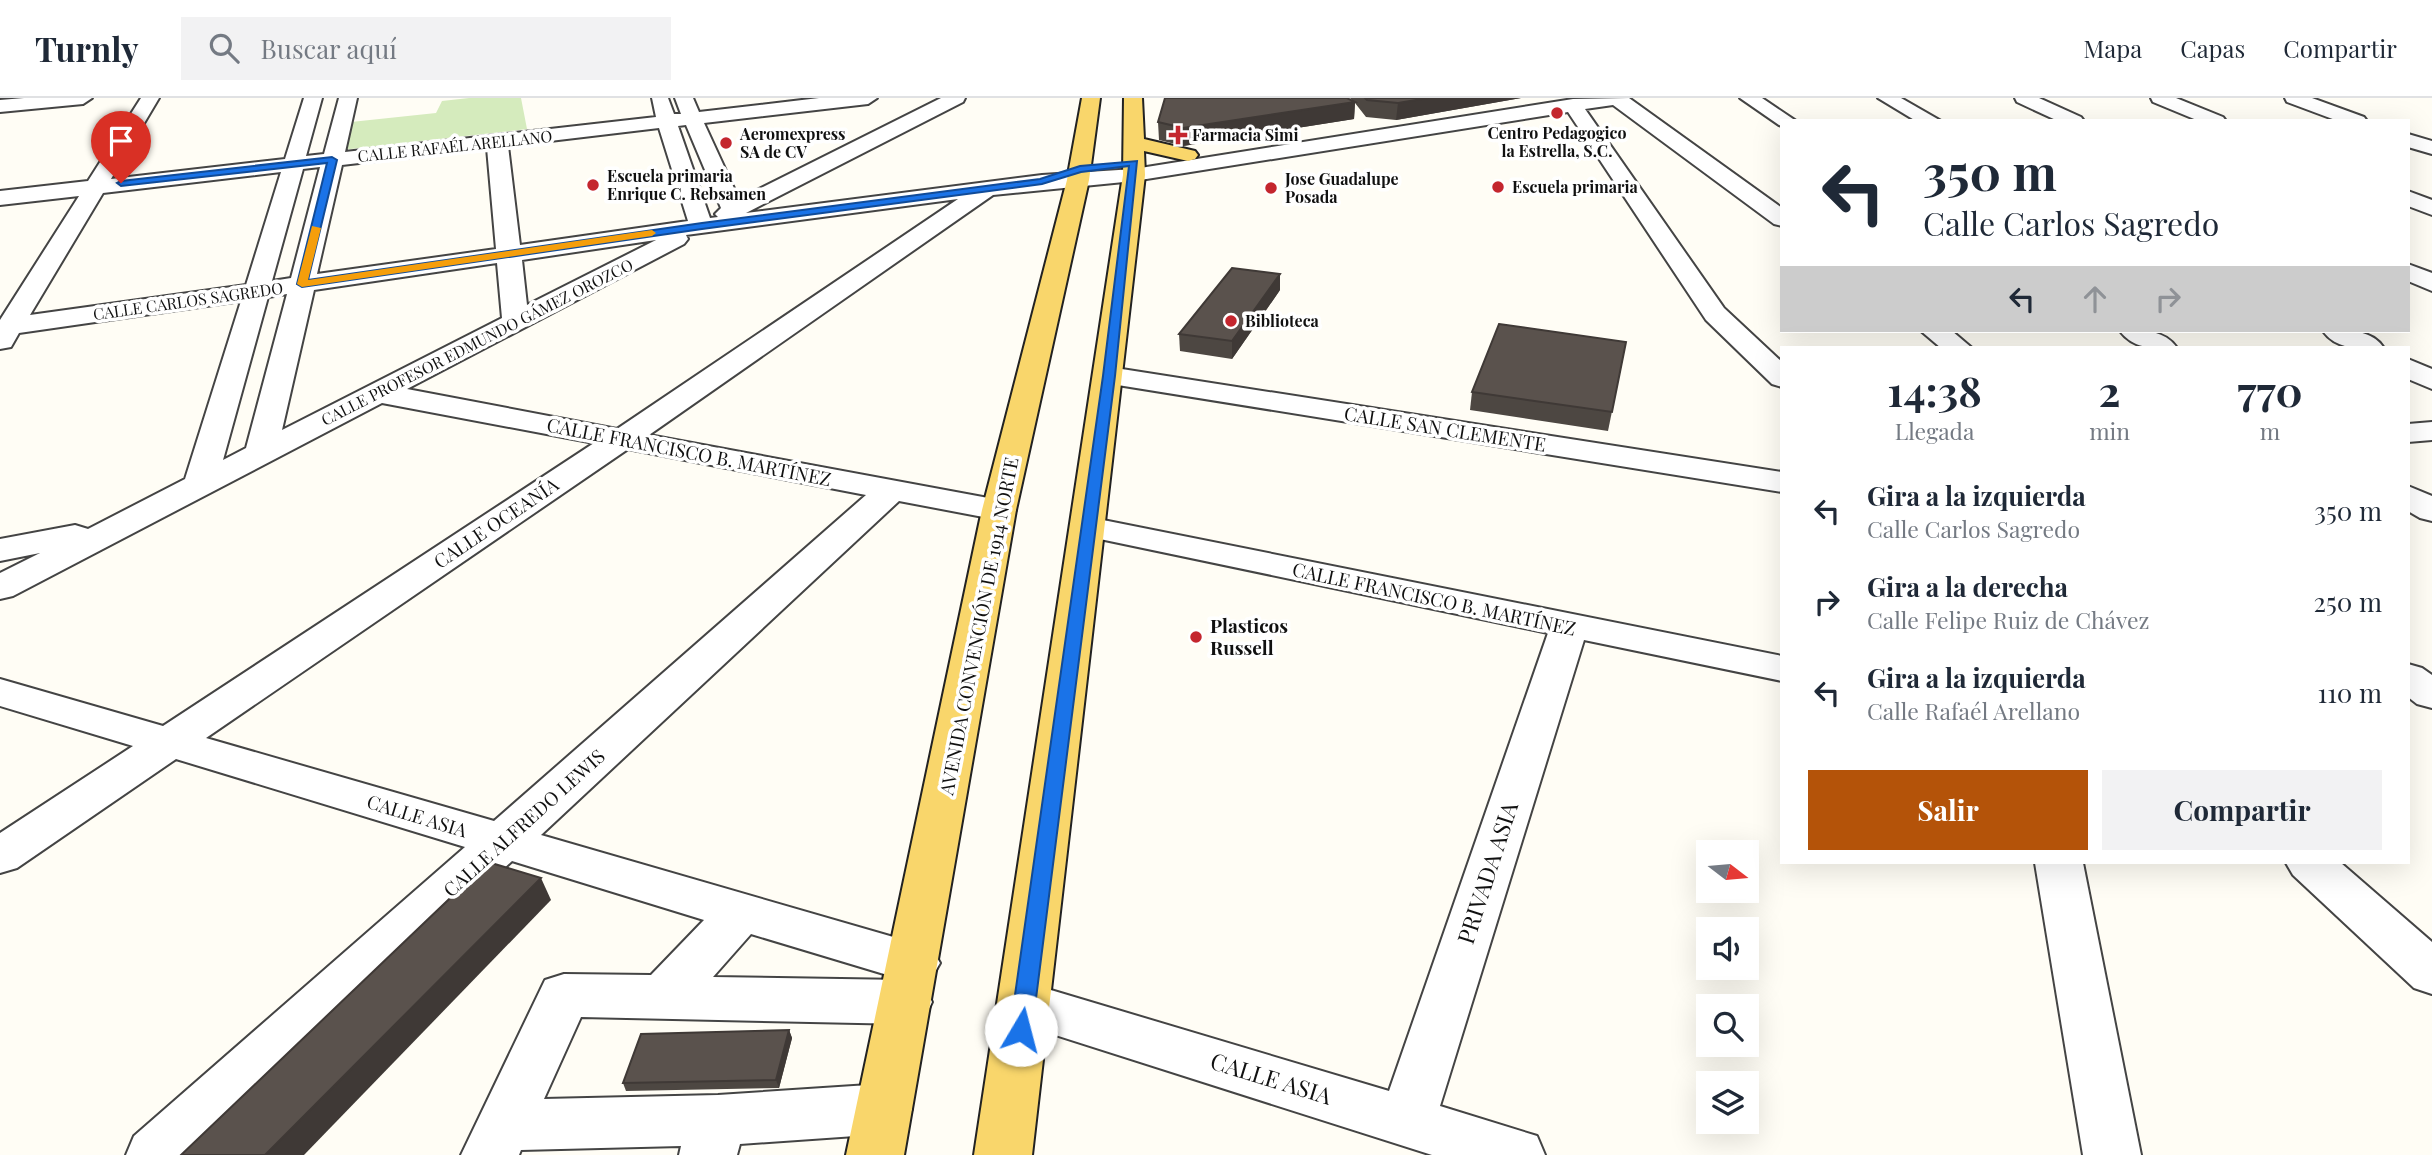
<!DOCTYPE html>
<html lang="es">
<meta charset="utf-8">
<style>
body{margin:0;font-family:"Playfair Display",serif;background:#f2f2f3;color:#1f2937;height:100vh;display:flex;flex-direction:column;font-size:26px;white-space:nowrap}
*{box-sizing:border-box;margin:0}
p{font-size:23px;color:#747a83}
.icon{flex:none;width:38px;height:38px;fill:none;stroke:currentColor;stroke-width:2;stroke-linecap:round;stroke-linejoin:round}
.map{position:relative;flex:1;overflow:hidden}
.panel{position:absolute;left:1780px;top:248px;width:630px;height:518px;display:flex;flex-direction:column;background:#fff;border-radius:0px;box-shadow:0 7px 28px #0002}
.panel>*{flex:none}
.guide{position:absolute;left:1780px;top:21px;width:630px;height:214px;border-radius:0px;box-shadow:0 7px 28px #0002;background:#fff;color:#1f2937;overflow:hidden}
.needle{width:46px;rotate:106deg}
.fabs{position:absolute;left:1696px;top:742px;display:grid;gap:14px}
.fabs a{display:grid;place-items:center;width:63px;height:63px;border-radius:0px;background:#fff;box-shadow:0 7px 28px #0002;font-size:35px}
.pin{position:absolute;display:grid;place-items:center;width:60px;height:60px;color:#fff;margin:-72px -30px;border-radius:50% 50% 50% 0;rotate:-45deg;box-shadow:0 0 7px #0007}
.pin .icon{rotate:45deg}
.me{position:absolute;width:77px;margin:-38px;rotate:8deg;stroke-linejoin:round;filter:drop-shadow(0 0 5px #0008)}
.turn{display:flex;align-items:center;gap:24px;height:147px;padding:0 28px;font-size:32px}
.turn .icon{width:91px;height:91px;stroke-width:2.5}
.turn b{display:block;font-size:49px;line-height:60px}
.lanes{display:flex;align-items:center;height:66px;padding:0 28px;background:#0003;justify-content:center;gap:35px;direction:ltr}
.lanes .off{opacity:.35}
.eta{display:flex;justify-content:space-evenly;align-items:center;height:119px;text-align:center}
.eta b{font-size:42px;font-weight:700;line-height:49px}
.action{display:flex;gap:14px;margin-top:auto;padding:14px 28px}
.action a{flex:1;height:80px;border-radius:0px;background:#b45309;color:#fff;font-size:28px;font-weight:700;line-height:80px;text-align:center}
.action a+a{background:#f2f2f3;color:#1f2937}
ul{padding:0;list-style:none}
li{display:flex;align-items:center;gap:21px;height:91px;padding:0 28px}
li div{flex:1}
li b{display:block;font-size:26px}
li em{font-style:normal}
header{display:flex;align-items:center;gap:42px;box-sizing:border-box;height:98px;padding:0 35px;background:#fff;border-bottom:2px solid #e0e1e3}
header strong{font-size:33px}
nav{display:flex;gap:38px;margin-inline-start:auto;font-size:24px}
.search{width:490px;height:63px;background:#f2f2f3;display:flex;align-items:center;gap:18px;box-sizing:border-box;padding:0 24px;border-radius:0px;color:#747a83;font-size:26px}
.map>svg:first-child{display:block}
</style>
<header>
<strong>Turnly</strong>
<div class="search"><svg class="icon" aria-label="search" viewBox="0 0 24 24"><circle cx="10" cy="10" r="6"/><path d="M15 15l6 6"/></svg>Buscar aquí</div>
<nav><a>Mapa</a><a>Capas</a><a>Compartir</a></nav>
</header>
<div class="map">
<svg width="2432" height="1057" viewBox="0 0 2432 1057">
<rect width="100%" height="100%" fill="#fffdf5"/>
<!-- green -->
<polygon fill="#d5ebbd" points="469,0 521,0 527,31 342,52 351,24 436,15 442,3"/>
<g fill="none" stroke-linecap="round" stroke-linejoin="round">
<!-- minor casing -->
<g stroke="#444" stroke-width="4">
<g id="minor">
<polygon points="24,0 92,0 83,6 0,14 0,2"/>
<path d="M141 0H159L111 81 285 61 304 0H322L306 58 324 56 339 0H357L345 54 656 19 652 0H668L674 16H681L675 0H693L699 14 819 0H877L868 6 704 25 739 101 941 0H965L963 4 746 115 1042 77 1134 71 1573 1 1629 0 1782 110V128L1774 126 1613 7 1585 11 1724 210 1782 264V289L1772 286 1706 222 1568 14 1134 83 993 97 649 337 999 402 1011 405 1016 412 1011 419 999 422 899 403 541 737 914 845 932 851 940 865 932 879 915 885 925 889 932 904 925 919 906 926 581 919 544 1001 718 997 884 986 904 993 912 1011 904 1029 884 1036 740 1046 737 1057H679L681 1048 521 1052 519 1057H461L545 882 564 876 651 877 704 822 512 763 196 1057H126L134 1038 465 749 176 661 17 770 0 775V735L133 648 0 608V581L163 628 594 345 382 305 13 498 0 501V475L40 455 0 463V441L75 427 88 431 185 381 241 203 19 235 11 249 0 251V222L79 98 0 107V93L88 83ZM686 27 721 110 715 116 718 119 710 120 678 28ZM659 30 688 123 520 147 508 48ZM487 50 496 151 317 176 342 67ZM320 69 291 180 272 183 303 71ZM281 74 246 187 30 217 103 95ZM958 101 617 331 407 291 684 146 688 141 686 137ZM656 142 527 207 522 162ZM497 165 502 220 282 332 314 192ZM287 196 246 350 223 362 268 199ZM628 351 866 397 494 723 206 640ZM751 836 904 882 713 879Z"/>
<polygon points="1740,0 1762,0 1796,23 1782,23 1782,28 1779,27"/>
<polygon points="1878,0 1901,0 1941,23 1916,23"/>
<polygon points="2015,0 2039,0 2081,19 2084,23 2058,23 2017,4"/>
<polygon points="2151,0 2176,0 2223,19 2226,23 2199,23 2153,4"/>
<polygon points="2285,0 2312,0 2364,19 2367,23 2338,23 2287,4"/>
<polygon points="2408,36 2432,43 2432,56 2408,49"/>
<polygon points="2408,93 2432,102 2432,117 2408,108"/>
<polygon points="2408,166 2432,175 2432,193 2408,183"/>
<polygon points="1921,233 1952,233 1972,250 1941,250"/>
<path d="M2120 233C2141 232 2164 231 2177 250 2156 251 2134 252 2120 233Z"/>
<path d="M2323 233C2344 232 2371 230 2384 250 2363 251 2337 253 2323 233Z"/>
<polygon points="2408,261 2432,271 2432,291 2408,281"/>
<polygon points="1109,269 1782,374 1782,394 1099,284 1094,278 1099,272"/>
<polygon points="2432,324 2432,342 2408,344 2408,326"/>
<polygon points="2408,388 2432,398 2432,423 2420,420 2408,413"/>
<polygon points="1088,419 1782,558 1782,583 1584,542 1440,1008 1537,1038 1545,1057 1432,1057 1005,921 998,906 1005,891 1024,884 1389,993 1548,535 1076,436 1071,429 1076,422"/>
<polygon points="2408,566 2422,570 2432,577 2432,610 2417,606 2408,599"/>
<polygon points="2035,765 2083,765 2141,1057 2083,1057"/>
<polygon points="2286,765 2341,765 2432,844 2432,896 2414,890 2293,777"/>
</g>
</g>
<!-- major casing -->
<g stroke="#222" stroke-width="4">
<g id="major">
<polygon points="1082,0 1100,0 1089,82 1016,412 904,1057 846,1057 982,412 1067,82"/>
<polygon points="1124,0 1142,0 1144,41 1195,53 1198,57 1195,61 1188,63 1144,53 1145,77 1032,1057 974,1057 1123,77"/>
</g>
</g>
<!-- minor -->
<use href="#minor" fill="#fff" fill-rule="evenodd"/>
<!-- major -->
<use href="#major" fill="#f9d66b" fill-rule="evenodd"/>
</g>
<!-- wall -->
<g fill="#4d4742">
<polygon points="1350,0 1521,0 1396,22 1366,19 1355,5 1354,21 1183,48 1159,42 1158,24 1353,3"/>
<polygon points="1280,192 1232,261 1180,253 1179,236"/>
<polygon points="1626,244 1608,333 1470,312 1472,294"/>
<polygon points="789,932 792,940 779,990 626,993 623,985"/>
</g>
<!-- shaded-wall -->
<g fill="#3f3936">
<polygon points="1428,0 1521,0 1396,22 1398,5"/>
<polygon points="1355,4 1354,21 1183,48 1183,30"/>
<polygon points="1280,176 1280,192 1232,261 1232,243"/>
<polygon points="541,780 551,802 304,1057 265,1057"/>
<polygon points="789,932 792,940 779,990 776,982"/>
</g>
<!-- building -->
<g fill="#5a524d" stroke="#3f3936" stroke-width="2">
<polygon points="1165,0 1347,0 1355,4 1183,30 1158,24"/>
<polygon points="1365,0 1428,0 1398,5 1367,2"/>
<polygon points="1232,170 1280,176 1232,243 1179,236"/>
<polygon points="1499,226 1626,244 1612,314 1472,294"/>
<polygon points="488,764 541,780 265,1057 181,1057"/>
<polygon points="789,932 776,982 623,985 641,936"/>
</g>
<!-- route -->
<polygon fill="#1a73e8" stroke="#114b97" stroke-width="2" points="332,59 337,62 308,182 702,125 1040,81 1080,68 1137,63 1115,278 1032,932 1028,938 1021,941 1013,938 1010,932 1103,278 1129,68 1081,74 1042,86 702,131 302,189 297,186 327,65 121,88 117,85 121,83"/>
<!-- slow -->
<polygon fill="#f59e0b" points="312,128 321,130 308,182 652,132 656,135 652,138 302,189 297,186"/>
<!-- markers -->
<g fill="#c4262e" stroke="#fff" stroke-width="2.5">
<circle cx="1557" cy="15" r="7"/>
<path d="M1174.5 26.5h7v7h7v7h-7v7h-7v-7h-7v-7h7z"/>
<circle cx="726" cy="45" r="7"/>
<circle cx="593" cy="87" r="7"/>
<circle cx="1498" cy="89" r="7"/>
<circle cx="1271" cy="90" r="7"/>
<circle cx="1231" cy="223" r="7"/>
<circle cx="1196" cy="539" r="7"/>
</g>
<g text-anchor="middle" stroke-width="7" stroke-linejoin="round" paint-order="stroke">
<!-- far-poi labels -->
<g font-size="16" font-weight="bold" fill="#111" stroke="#fff" text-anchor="start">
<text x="1557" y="41" text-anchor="middle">Centro Pedagogico<tspan x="1557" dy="18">la Estrella, S.C.</tspan></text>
<text x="740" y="42">Aeromexpress<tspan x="740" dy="18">SA de CV</tspan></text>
<text x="1192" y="43">Farmacia Simi</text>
<text x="607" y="84">Escuela primaria<tspan x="607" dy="18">Enrique C. Rebsamen</tspan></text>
<text x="1285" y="87">Jose Guadalupe<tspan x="1285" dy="18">Posada</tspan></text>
<text x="1512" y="95">Escuela primaria</text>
<text x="1245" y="229">Biblioteca</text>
</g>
<!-- far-street labels -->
<g font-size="16" fill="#111" stroke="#fff">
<text transform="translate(455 48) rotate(-6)" y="6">CALLE RAFAÉL ARELLANO</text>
<text transform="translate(188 203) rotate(-8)" y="6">CALLE CARLOS SAGREDO</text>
<text transform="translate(477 244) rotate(-27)" y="6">CALLE PROFESOR EDMUNDO GÁMEZ OROZCO</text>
</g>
<!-- street labels -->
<g font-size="19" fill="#111" stroke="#fff">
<text transform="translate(1445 331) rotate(9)" y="7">CALLE SAN CLEMENTE</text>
<text transform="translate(689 354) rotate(11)" y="7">CALLE FRANCISCO B. MARTÍNEZ</text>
<text transform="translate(496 425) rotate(-34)" y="7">CALLE OCEANÍA</text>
<text transform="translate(1434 501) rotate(12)" y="7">CALLE FRANCISCO B. MARTÍNEZ</text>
<text transform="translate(979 528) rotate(-79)" y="7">AVENIDA CONVENCIÓN DE 1914 NORTE</text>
<text transform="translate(417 718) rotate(17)" y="7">CALLE ASIA</text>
<text transform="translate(524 725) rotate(-42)" y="7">CALLE ALFREDO LEWIS</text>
</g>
<!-- poi labels -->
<g font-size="19" font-weight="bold" fill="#111" stroke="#fff" text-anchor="start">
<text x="1210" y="535">Plasticos<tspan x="1210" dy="22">Russell</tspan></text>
</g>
<!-- near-street labels -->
<g font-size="23" fill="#111" stroke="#fff">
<text transform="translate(1488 775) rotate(-72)" y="8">PRIVADA ASIA</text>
<text transform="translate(1271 981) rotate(17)" y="8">CALLE ASIA</text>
</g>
</g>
</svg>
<div class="fabs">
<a><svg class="needle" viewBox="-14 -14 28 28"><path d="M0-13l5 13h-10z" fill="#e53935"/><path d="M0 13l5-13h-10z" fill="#747a83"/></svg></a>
<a><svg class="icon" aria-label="sound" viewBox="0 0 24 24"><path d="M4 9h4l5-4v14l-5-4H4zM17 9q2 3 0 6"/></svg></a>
<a><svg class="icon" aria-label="search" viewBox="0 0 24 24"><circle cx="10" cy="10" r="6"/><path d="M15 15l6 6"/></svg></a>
<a><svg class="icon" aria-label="layers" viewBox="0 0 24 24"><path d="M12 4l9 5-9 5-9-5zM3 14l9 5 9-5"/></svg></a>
</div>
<div class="pin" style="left:121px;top:85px;background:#d93025"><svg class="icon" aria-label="arrive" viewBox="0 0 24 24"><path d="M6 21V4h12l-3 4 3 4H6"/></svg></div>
<svg class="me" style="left:1021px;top:932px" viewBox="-20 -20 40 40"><circle r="19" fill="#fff"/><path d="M0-13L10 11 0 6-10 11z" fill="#1a73e8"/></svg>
<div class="guide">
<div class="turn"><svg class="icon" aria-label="left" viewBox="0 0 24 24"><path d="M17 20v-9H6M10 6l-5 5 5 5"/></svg><div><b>350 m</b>Calle Carlos Sagredo</div></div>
<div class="lanes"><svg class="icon" aria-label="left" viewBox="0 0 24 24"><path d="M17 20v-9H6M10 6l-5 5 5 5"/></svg><svg class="icon off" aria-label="ahead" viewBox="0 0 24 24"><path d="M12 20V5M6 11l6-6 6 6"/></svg><svg class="icon off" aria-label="right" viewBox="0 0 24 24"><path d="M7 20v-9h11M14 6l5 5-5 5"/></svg></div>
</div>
<section class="panel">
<div class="eta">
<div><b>14:38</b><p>Llegada</p></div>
<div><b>2</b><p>min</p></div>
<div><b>770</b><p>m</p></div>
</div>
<ul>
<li><svg class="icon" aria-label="left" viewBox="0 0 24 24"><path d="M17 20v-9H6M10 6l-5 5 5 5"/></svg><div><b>Gira a la izquierda</b><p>Calle Carlos Sagredo</p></div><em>350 m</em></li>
<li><svg class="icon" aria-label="right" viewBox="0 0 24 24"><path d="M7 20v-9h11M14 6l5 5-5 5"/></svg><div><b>Gira a la derecha</b><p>Calle Felipe Ruiz de Chávez</p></div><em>250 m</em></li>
<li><svg class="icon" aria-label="left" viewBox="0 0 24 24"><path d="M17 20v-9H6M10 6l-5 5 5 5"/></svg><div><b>Gira a la izquierda</b><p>Calle Rafaél Arellano</p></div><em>110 m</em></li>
</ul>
<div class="action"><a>Salir</a><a>Compartir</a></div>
</section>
</div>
